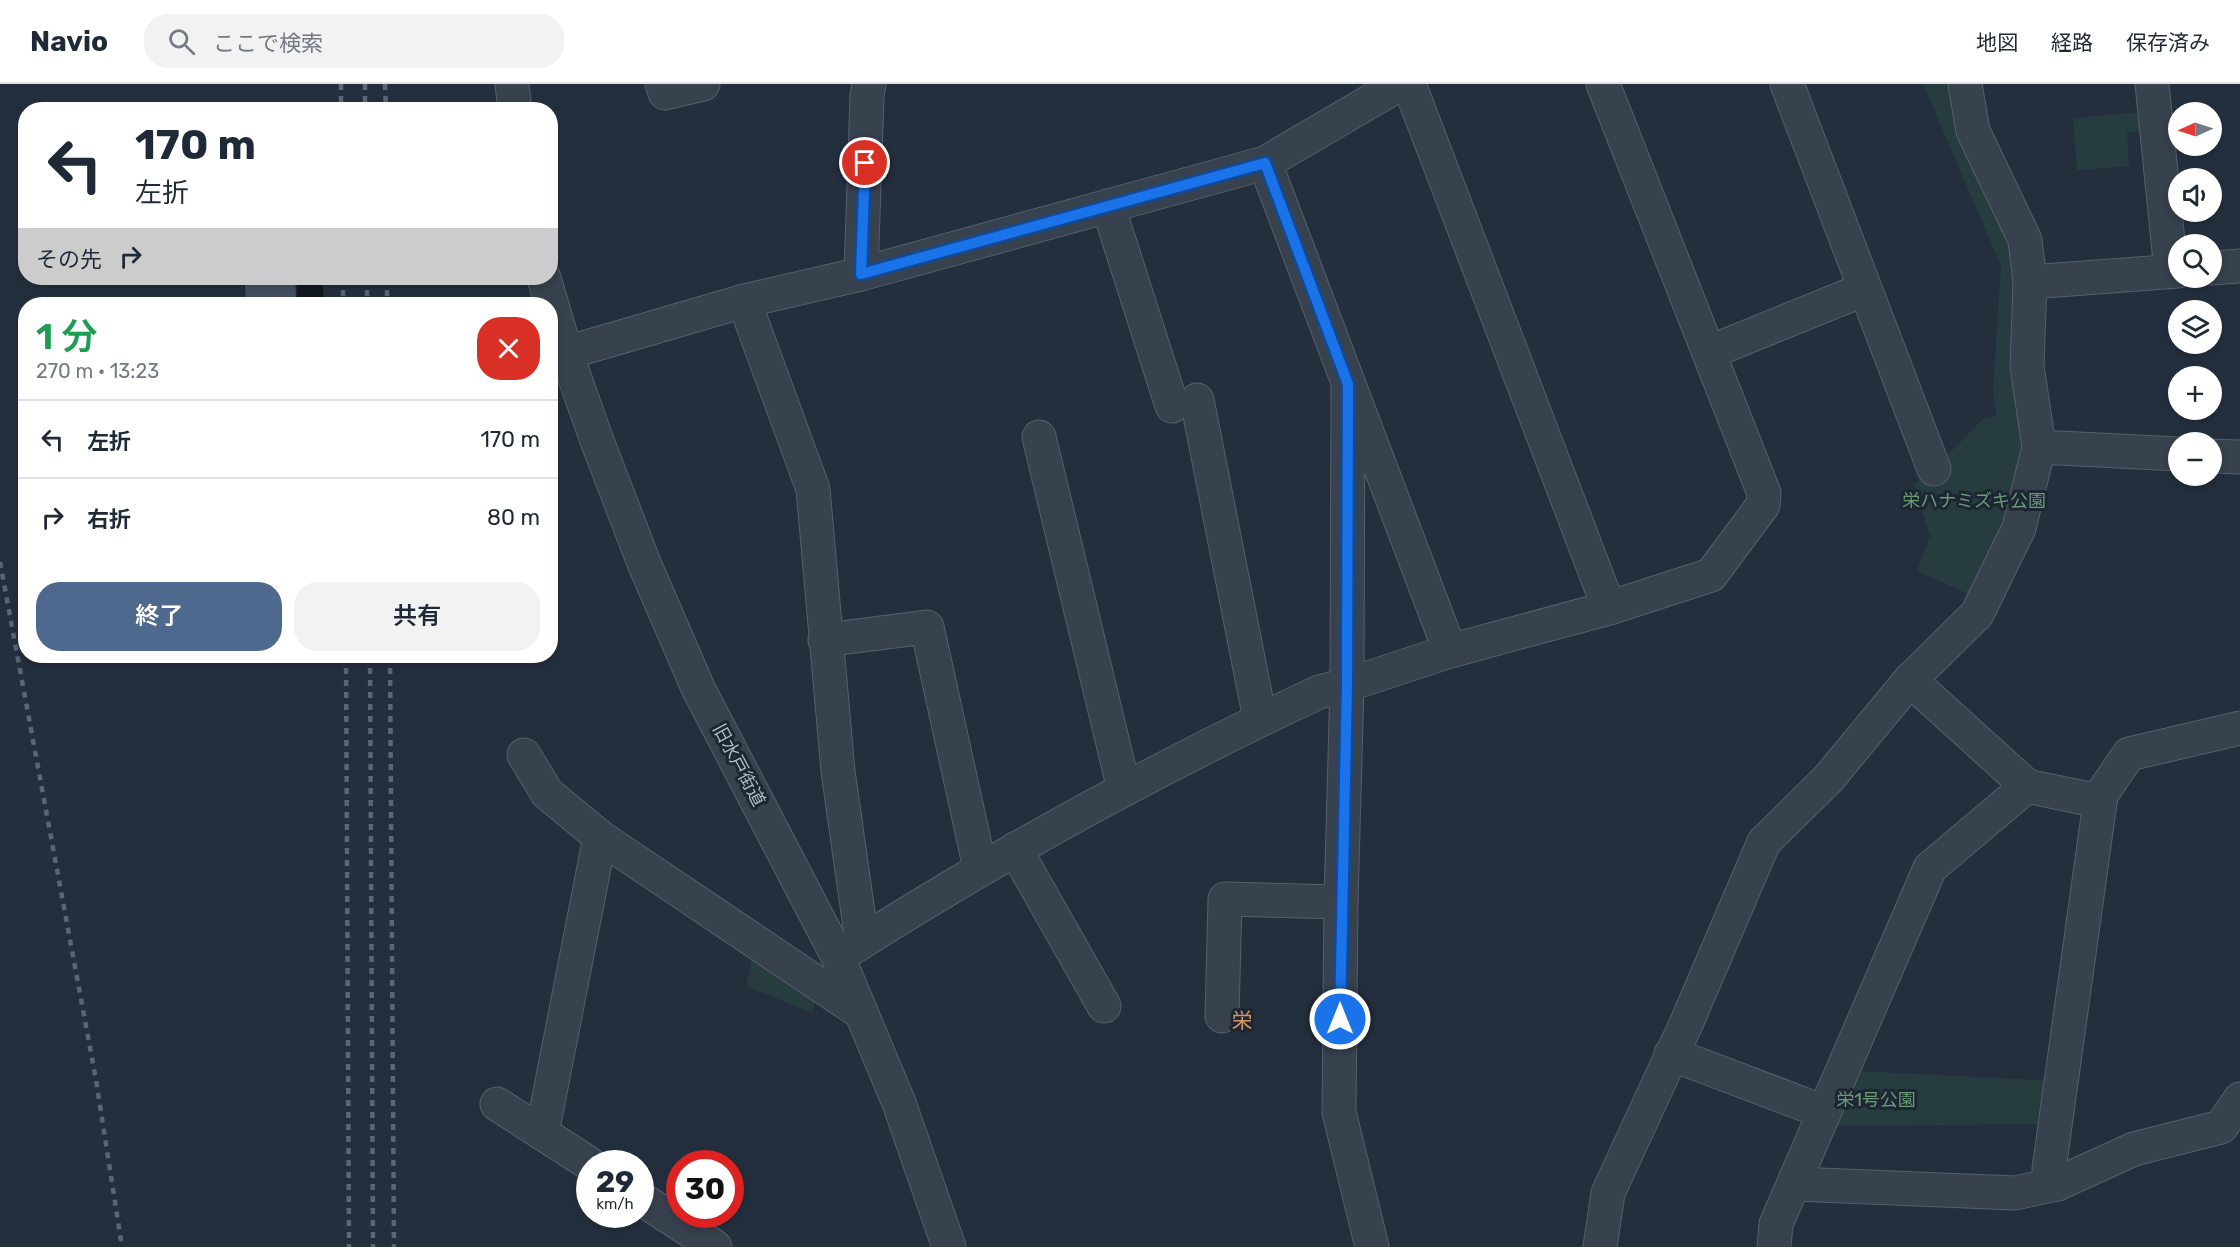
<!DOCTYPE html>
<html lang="ja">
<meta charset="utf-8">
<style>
body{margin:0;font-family:Rubik,"Noto Sans JP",sans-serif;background:#f2f2f3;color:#1f2937;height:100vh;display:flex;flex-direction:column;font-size:22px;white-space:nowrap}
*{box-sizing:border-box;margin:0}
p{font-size:20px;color:#747a83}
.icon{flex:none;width:33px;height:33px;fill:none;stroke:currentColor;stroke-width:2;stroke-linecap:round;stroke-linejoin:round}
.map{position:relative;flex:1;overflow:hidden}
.sheet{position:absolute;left:18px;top:213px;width:540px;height:366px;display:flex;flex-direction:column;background:#fff;border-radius:24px;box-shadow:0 3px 9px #0003}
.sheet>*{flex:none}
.hud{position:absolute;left:18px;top:18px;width:540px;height:183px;border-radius:24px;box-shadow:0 3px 9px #0003;background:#fff;color:#1f2937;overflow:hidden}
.needle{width:39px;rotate:267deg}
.buttons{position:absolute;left:2168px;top:18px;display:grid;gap:12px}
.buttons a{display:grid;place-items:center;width:54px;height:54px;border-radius:50%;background:#fff;box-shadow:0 3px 9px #0003;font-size:30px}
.speed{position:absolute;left:576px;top:1066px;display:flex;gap:12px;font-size:30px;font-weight:700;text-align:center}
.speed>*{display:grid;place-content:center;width:78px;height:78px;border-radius:50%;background:#fff;box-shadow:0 3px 9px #0003;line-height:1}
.speed small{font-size:15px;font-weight:400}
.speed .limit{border:9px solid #d22;background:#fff;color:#111}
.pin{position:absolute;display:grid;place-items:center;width:51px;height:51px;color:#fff;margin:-26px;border:3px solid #fff;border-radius:50%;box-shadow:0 2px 6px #0007}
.me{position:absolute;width:66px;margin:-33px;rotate:0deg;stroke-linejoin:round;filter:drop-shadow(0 0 4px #0008)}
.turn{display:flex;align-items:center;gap:21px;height:126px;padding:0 18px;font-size:27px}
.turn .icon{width:78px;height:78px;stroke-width:2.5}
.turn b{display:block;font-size:42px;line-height:51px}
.then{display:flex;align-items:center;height:57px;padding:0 18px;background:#0003;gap:12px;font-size:22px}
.round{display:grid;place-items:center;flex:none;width:63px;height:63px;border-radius:24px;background:#f2f2f3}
.head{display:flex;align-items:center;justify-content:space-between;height:102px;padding:0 18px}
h1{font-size:36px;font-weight:600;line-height:45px;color:#1e9e55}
.primary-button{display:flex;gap:12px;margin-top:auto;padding:12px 18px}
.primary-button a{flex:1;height:69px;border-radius:24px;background:#4f688e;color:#fff;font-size:24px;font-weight:600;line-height:69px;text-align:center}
.primary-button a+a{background:#f2f2f3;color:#1f2937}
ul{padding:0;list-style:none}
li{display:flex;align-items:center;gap:18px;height:78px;padding:0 18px;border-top:2px solid #e0e1e3}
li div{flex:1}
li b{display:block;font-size:22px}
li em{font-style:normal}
header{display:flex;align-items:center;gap:36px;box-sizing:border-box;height:84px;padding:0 30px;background:#fff;border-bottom:2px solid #e0e1e3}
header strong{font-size:28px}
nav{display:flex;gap:33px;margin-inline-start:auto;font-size:21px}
.search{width:420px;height:54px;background:#f2f2f3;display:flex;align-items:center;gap:15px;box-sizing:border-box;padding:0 21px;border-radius:24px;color:#747a83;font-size:22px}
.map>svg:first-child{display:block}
</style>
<header>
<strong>Navio</strong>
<div class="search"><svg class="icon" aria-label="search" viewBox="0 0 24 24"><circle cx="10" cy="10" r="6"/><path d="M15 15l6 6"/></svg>ここで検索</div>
<nav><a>地図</a><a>経路</a><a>保存済み</a></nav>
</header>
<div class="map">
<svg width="2240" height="1163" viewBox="0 0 2240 1163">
<rect width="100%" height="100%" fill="#242f3e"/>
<!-- green -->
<g fill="#263c3f">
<polygon points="1923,0 1965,0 2025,156 2039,363 1984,517 1917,487 1930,452 1914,400 1934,385 1983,335 1996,332 1993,304 2001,182"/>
<polygon points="2155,27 2157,45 2127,48 2129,82 2077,86 2073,34"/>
<polygon points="756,858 821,903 812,929 746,902"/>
<polygon points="1857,987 2061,997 2055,1040 1818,1042"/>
</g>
<!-- shadow -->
<rect fill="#0007" x="246" y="194" width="77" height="26"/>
<!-- building -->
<polygon fill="#455162" stroke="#1f2835" stroke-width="1.5" points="244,194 296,194 297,220 245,220"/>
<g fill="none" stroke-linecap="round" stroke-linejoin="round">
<!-- minor casing -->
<g stroke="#565f6c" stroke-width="35">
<g id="minor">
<polyline points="512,0 515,26"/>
<polyline points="662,0 665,9 703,0"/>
<polyline points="1409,0 1609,524"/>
<polyline points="1787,0 1934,385"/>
<polyline points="1965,0 1973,47 2025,156 2030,198"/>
<polyline points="2152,0 2171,187"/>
<polyline points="1265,79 1450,567"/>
<polyline points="1108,122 1172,322"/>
<polyline points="2211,184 2240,182"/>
<polyline points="861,190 867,12 869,0"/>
<polyline points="544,194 566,269 596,354 644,479 698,604 838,873 899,1019 949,1163"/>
<polyline points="744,217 813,405 838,687 862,857"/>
<polyline points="1710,268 1865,205"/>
<polyline points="566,269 744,217 861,190 1265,79 1400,0"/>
<polyline points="1348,300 1347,601 1341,818 1339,1028 1372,1163"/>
<polyline points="1197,316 1260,635"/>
<polyline points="1039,353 1124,705"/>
<polyline points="2039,363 2178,370"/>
<polyline points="2211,372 2240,373"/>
<polyline points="825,556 927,543 980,784"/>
<polyline points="524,671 547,709 600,753"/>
<polyline points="2027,702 2089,715 2101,711 2129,670 2240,644"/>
<polyline points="1015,765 1104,922"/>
<path d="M838 873C992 774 1153 686 1319 608L1347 601 1450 567 1609 524 1711 491 1763 421 1764 409 1603 0"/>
<polyline points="1222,932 1225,815 1341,818"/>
<polyline points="1671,970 1824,1028"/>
<polyline points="497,1020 590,1080"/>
<polyline points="542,1049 600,753 860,928"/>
<polyline points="1795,1100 2015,1109 2057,1100 2134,1065 2221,1043 2240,1015"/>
<polyline points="2057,1100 2049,1085 2101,711"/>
<polyline points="640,1114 715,1163"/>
<polyline points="1600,1163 1608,1109 1686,940 1764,758 1828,695 1910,596 1977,530 2019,444 2039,363 2027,282 2030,198 2178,187"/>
<polyline points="1774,1163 1776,1140 1930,784 2027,702 1910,596"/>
</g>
</g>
<!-- minor -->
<use href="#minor" stroke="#38414e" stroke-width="33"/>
<!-- rail -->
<g stroke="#5a6575" stroke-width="4.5" stroke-dasharray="6 6" stroke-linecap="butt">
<polyline points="341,0 341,26"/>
<polyline points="365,0 365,26"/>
<polyline points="385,0 386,26"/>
<polyline points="343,194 343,220"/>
<polyline points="367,194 367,220"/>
<polyline points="387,194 387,220"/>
<polyline points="0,478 96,996 122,1163"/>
<polyline points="346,572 349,1163"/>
<polyline points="370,572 373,1163"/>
<polyline points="390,572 394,1163"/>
</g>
</g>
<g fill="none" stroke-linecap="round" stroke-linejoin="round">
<!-- route casing -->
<g stroke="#114b97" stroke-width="15">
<polyline id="route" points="865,79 861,190 1265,79 1348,300 1347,601 1340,935"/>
</g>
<!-- route -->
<use href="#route" stroke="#1a73e8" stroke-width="10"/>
</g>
<g text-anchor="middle" stroke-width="6" stroke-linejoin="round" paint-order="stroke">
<!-- park labels -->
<g font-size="18" fill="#6b9a76" stroke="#1d2633">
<text x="1974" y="423">栄ハナミズキ公園</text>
<text x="1876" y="1022">栄1号公園</text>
</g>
<!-- street labels -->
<g font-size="18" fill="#b4bcc9" stroke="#1d2633">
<text transform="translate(739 681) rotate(62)" y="6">旧水戸街道</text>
</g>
<!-- quarter labels -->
<g font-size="21" fill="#d59563" stroke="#1d2633">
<text x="1242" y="944">栄</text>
</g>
</g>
</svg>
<div class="buttons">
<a><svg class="needle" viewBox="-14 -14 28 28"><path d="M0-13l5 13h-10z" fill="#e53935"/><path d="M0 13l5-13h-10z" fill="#747a83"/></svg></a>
<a><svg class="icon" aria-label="sound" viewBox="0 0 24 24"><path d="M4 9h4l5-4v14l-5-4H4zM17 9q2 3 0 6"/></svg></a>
<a><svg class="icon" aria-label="search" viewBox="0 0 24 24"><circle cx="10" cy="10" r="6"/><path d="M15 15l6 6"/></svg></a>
<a><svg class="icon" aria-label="layers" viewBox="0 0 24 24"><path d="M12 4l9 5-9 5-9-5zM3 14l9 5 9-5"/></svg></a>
<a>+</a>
<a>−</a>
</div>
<div class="speed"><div>29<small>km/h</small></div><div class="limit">30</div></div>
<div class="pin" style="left:865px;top:79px;background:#d93025"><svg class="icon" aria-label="arrive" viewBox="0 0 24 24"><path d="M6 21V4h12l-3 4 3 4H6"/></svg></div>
<svg class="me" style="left:1340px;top:935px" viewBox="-20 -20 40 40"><circle r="17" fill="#1a73e8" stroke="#fff" stroke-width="3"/><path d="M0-11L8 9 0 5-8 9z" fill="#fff"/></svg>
<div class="hud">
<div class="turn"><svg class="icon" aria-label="left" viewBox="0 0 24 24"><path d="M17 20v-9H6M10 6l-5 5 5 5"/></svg><div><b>170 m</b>左折</div></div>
<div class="then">その先<svg class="icon" aria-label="right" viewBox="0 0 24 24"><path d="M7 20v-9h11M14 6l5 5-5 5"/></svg></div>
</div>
<section class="sheet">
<div class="head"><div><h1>1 分</h1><p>270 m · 13:23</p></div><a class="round" style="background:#d93025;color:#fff"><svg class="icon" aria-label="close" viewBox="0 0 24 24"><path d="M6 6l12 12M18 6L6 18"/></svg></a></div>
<ul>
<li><svg class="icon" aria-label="left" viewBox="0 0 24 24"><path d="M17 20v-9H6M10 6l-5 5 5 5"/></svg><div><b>左折</b></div><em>170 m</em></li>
<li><svg class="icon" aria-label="right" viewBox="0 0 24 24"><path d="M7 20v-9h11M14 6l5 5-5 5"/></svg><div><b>右折</b></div><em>80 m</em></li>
</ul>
<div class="primary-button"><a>終了</a><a>共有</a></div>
</section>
</div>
